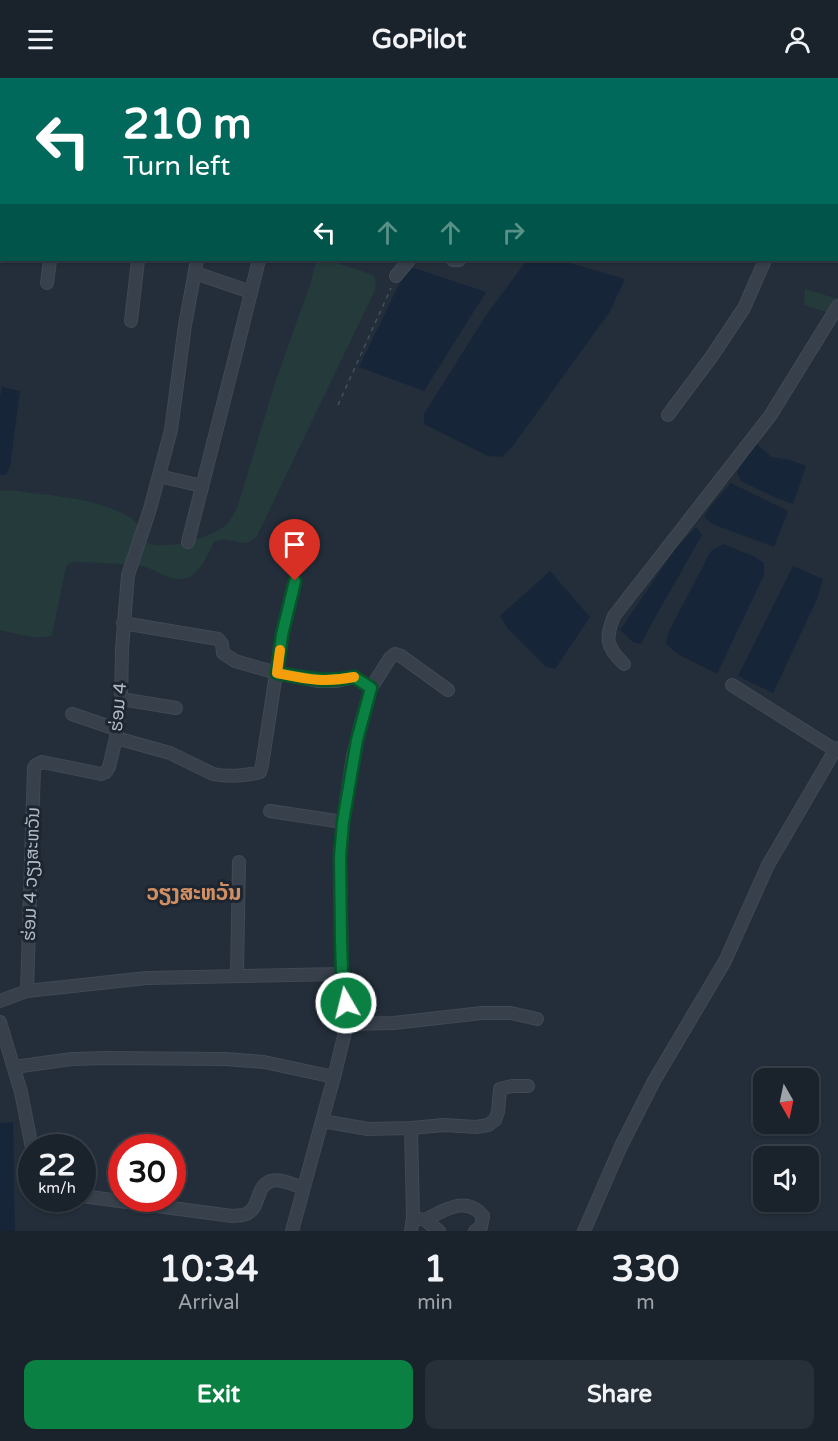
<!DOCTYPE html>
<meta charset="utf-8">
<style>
body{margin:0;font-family:"Varela Round","Noto Sans Lao",sans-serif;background:#272f38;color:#f1f3f6;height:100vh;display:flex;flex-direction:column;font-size:22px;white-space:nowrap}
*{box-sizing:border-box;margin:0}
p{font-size:20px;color:#9fa4a9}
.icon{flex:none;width:33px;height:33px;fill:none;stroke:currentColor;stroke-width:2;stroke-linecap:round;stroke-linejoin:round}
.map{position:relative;height:1153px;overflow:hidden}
.drawer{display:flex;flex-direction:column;background:#1a222c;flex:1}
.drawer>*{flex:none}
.top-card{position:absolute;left:0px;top:0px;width:838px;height:183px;box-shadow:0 2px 4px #0004,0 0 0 2px #383f48;background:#00695c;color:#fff;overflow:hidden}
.needle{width:39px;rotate:171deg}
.buttons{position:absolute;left:753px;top:990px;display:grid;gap:12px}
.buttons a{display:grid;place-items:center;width:66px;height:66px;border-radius:12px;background:#1a222c;box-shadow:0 2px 4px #0004,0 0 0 2px #383f48;font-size:30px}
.speed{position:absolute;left:18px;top:1056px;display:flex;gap:12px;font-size:30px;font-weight:700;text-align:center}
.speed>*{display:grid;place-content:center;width:78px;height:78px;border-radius:50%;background:#1a222c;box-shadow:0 2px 4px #0004,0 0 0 2px #383f48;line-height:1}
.speed small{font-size:15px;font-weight:400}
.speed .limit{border:9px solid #d22;background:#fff;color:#111}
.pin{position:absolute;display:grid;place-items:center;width:51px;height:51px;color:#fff;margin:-62px -26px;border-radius:50% 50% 50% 0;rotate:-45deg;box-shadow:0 0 6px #0007}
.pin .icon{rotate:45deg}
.me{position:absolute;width:66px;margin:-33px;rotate:352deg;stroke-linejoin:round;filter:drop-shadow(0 0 4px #0008)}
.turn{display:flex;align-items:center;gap:21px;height:126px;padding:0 24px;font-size:27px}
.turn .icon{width:78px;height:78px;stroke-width:2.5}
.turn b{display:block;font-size:42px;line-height:51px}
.lanes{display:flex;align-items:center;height:57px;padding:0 24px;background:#0003;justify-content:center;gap:30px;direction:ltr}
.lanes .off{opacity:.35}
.eta{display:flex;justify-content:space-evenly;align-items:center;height:102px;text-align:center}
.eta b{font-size:36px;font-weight:800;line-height:42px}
.action{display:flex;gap:12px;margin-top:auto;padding:12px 24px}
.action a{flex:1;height:69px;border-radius:12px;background:#0b8043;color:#fff;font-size:24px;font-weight:800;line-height:69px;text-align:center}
.action a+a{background:#272f38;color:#f1f3f6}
header{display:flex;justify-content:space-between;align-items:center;height:78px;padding:0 24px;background:#1a222c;font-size:27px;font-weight:800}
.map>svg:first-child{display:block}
</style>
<header><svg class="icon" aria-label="menu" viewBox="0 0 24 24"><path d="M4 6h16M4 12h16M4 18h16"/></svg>GoPilot<svg class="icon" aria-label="person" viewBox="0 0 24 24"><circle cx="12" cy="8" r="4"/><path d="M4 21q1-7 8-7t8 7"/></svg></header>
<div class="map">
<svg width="838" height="1153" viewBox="0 0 838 1153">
<rect width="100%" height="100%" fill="#232e3a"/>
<!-- green -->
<g fill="#253a3b">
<polygon points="555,0 716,0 715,2 554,1"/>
<path d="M316 182H328L373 197C377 203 376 207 374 214L257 458C242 474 231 456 214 464 204 483 196 509 168 499 159 496 152 490 142 488 135 487 126 487 119 486 103 485 87 484 72 484L67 487 65 494 52 557C40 563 14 555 0 552V413C11 411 22 414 32 415 66 419 101 422 131 440 143 448 140 462 148 465 166 473 214 459 227 446 231 442 234 435 237 430L276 302 311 204Z"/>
<polygon points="805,211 838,221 838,238 804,227"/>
</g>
<!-- water -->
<g fill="#172538">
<polygon points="527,182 560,182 625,201 609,235 512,369 502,379 488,378 424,346 424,336 487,236"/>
<polygon points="414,190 486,214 424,313 359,289 403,198 410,192"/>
<polygon points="2,309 20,313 10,389 6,397 0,397 0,320"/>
<polygon points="756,365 771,379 790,382 806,388 793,426 774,419 741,403 737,394"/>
<polygon points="731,405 788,433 774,469 712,446 704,439 711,428"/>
<polygon points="695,450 698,451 702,457 652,545 641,566 633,564 620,552 676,470"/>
<polygon points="723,466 753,478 764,485 764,497 717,596 679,577 666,566 668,555 711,473"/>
<polygon points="793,488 823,501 817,521 773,615 738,598"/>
<polygon points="550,493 590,539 555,591 546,589 508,551 500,538"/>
<polygon points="13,1044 15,1153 0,1153 0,1045"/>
</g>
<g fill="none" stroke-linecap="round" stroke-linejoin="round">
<!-- minor casing -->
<g stroke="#404954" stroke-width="14">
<g id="minor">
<polyline points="28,2 29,0"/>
<polyline points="84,2 85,0"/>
<polyline points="175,2 175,0"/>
<polyline points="242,2 243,0"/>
<polyline points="302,2 303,0"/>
<polyline points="723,2 724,0"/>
<polyline points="816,2 816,0"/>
<polyline points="0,120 2,111"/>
<polyline points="453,182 459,182"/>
<polyline points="195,195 251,214"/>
<polyline points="396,198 409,182"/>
<polyline points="47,205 50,182"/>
<polyline points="131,243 138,182"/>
<polyline points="668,337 712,278 744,230 765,182"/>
<polyline points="159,398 202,408"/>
<polyline points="188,464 234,283 259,182"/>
<polyline points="123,545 218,561 222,566 223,575 235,583 277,595 317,603 337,603 354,599 371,610"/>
<path d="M624 586C606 569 605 560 614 538L770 338 838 228"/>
<polyline points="732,607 835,672 838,670"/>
<polyline points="121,621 176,630"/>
<polyline points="72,636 116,651"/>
<path d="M116 660 170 675 213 696C227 699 246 698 260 694L262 687 282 557 295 503"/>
<polyline points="270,733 343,744"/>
<polyline points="237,897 239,784"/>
<polyline points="27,913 34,690 36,687 42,684 101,696 106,694 109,689 116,660 121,621 122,570 128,497 150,431 171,352 185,247 197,182"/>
<polyline points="0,923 27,913 147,900 342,896"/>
<polyline points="0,944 21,1014 32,1070"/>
<polyline points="347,946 394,945 482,935 511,935 537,941"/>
<polyline points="14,989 72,981 106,980 225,981 264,984 334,999"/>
<polyline points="322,1043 368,1051 411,1050 444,1047 476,1049 488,1047 495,1042 498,1034 500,1011 512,1008 528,1008"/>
<path d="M82 1118 232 1138C236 1137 242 1138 246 1136 261 1130 255 1108 271 1103 280 1100 294 1107 303 1110"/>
<polyline points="420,1141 425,1142 439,1153"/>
<path d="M425 1142C444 1132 466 1117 483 1138L481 1149 475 1153"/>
<polyline points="292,1153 334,999 347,946 346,925 342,896 340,779 343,744 353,678 361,645 371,610 390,580 395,576 401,578 448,612"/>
<polyline points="411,1153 413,1140 411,1050"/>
<polyline points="584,1153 621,1068 654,1003 725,883 768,787 835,672"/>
</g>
</g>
<!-- path -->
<g stroke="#3e5354" stroke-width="1.5" stroke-dasharray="4.5 4.5" stroke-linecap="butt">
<polyline points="528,2 528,0"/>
<polyline points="338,327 391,210"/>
</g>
<!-- minor -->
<use href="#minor" stroke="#37404b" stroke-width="12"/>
</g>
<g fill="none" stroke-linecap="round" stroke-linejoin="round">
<!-- route casing -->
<g stroke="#07532c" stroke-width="15">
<path id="route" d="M295 503 282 557 277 595C305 600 326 605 354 599L371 610 357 662 343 744 340 779 341 861 342 896 346 925"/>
</g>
<!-- route -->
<use href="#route" stroke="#0b8043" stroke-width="10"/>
<!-- slow -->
<path stroke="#f59e0b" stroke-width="10" d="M280 572 277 595C307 601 323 605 354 599"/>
</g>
<g text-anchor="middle" stroke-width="6" stroke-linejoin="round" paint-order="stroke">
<!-- street labels -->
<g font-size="18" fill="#b2bbc6" stroke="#1c2530">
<text transform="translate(118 629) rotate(-85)" y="6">ຮ່ອມ 4</text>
<text transform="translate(31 796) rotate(-88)" y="6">ຮ່ອມ 4 ວຽງສະຫວັນ</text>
</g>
<!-- quarter labels -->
<g font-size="21" font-weight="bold" fill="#d08f63" stroke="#1c2530">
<text x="194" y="822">ວຽງສະຫວັນ</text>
</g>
</g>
</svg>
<div class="buttons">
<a><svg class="needle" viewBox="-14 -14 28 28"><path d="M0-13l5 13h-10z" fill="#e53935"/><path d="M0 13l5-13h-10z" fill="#9fa4a9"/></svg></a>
<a><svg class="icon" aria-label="sound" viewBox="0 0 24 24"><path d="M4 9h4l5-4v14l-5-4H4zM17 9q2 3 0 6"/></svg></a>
</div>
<div class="speed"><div>22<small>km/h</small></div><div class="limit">30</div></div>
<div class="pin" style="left:295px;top:503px;background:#d93025"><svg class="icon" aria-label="arrive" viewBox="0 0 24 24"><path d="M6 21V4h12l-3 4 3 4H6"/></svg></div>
<svg class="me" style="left:346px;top:925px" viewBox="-20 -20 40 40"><circle r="17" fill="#0b8043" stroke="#fff" stroke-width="3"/><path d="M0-11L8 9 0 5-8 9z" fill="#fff"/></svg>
<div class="top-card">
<div class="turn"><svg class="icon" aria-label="left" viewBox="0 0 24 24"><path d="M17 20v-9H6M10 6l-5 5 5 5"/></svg><div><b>210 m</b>Turn left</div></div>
<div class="lanes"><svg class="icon" aria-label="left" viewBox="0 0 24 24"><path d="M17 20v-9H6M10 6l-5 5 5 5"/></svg><svg class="icon off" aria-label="ahead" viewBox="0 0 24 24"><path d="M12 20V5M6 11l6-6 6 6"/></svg><svg class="icon off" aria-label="ahead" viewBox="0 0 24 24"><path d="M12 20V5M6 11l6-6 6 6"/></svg><svg class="icon off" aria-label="right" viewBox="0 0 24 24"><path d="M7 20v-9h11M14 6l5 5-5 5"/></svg></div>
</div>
</div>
<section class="drawer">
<div class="eta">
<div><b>10:34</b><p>Arrival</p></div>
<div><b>1</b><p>min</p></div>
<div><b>330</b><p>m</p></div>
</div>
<div class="action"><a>Exit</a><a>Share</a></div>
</section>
